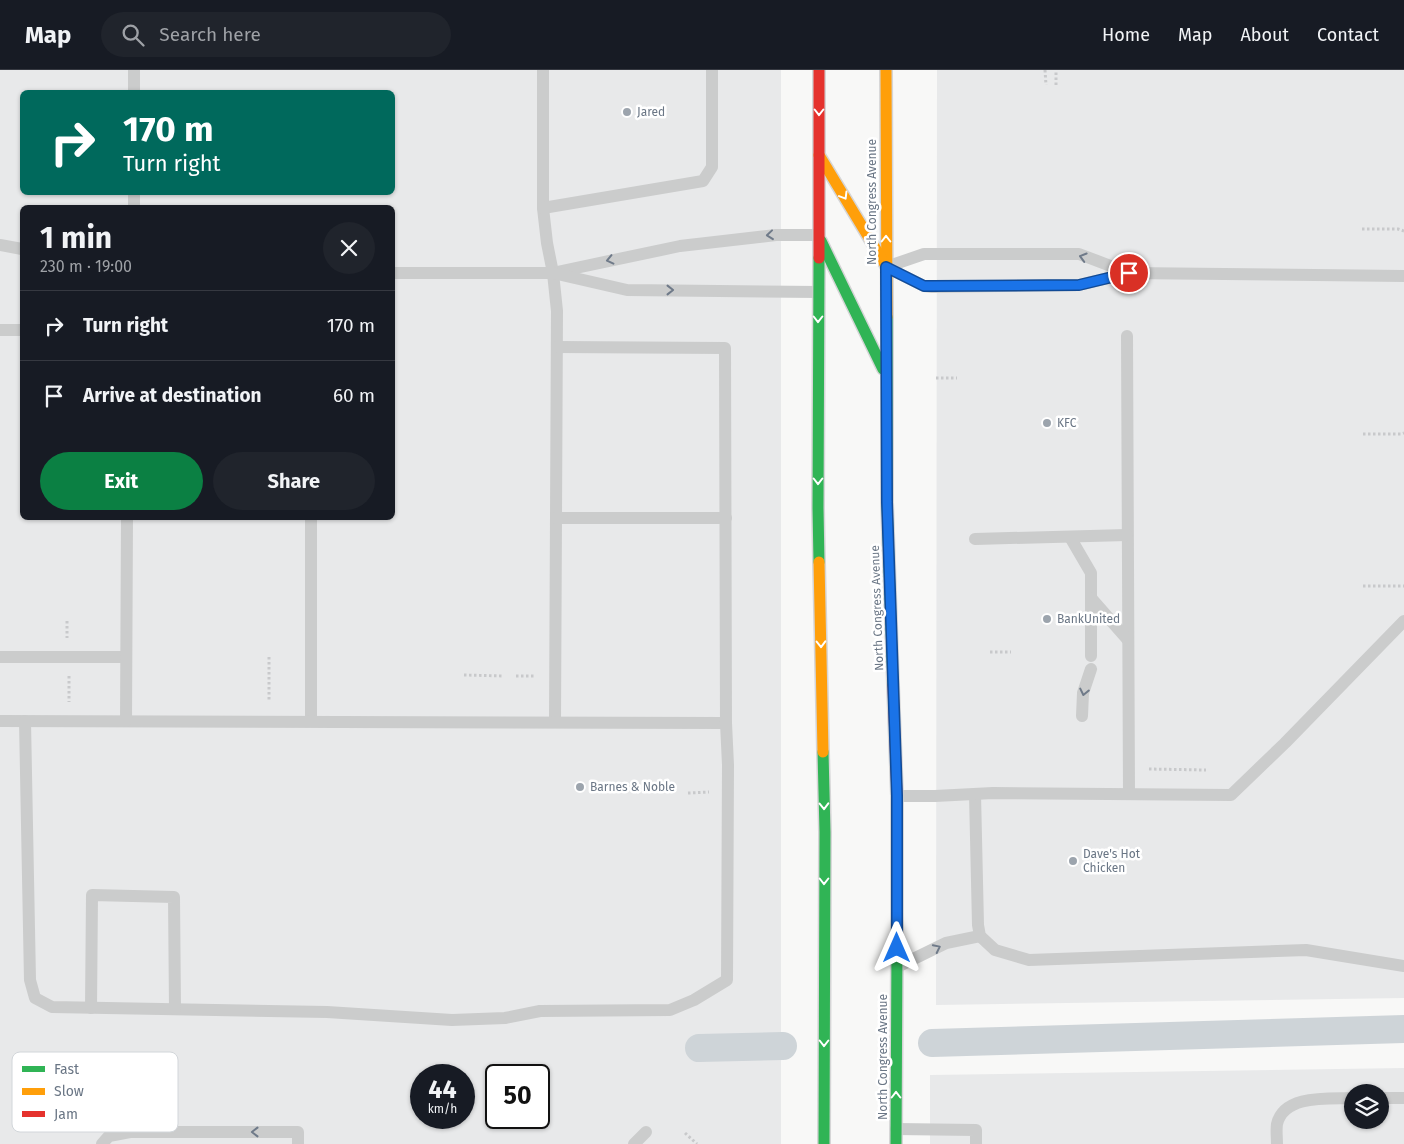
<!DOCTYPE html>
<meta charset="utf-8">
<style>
body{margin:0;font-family:"Fira Sans",sans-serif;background:#20242c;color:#f1f3f6;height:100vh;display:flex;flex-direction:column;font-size:19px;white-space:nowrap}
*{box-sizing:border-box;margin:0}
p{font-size:16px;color:#9ea1a6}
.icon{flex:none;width:28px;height:28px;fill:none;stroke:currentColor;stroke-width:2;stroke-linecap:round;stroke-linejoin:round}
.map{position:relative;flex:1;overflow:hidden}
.sheet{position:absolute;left:20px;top:135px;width:375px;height:315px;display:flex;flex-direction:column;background:#171b24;border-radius:8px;box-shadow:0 1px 4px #0004}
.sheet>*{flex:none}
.banner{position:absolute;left:20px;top:20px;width:375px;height:105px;border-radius:8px;box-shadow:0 1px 4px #0004;background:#00695c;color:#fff;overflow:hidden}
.buttons{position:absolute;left:1344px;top:1014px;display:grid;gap:10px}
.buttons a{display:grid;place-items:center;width:45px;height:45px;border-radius:50%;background:#171b24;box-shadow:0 1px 4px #0004;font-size:25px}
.speed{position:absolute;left:410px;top:994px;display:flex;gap:10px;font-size:25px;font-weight:700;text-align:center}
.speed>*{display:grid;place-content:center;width:65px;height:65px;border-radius:50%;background:#171b24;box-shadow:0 1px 4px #0004;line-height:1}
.speed small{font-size:12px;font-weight:400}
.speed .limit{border:2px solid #111;border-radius:8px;background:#fff;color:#111}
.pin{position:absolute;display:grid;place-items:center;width:42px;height:42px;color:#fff;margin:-21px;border:2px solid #fff;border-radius:50%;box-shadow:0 1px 5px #0007}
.me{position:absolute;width:55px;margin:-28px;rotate:0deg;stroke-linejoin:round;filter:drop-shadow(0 0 4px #0008)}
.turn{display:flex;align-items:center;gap:18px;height:105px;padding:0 20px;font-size:22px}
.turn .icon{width:65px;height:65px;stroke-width:2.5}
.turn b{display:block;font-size:35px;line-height:42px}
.round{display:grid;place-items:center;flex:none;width:52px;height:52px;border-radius:26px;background:#20242c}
.headline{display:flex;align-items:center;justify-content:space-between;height:85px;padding:0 20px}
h1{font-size:30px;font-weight:700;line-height:38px}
.action{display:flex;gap:10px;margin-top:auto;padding:10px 20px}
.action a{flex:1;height:58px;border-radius:30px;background:#0b8043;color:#fff;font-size:20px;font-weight:700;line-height:58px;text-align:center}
.action a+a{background:#20242c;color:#f1f3f6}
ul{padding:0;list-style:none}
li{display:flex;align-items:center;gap:15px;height:70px;padding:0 20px;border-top:1px solid #363941}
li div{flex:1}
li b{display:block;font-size:19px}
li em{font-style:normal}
header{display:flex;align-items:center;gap:30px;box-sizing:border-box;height:70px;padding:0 25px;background:#171b24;border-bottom:1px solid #363941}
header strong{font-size:24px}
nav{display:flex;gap:28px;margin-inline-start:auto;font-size:18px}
.search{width:350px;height:45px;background:#20242c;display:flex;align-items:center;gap:12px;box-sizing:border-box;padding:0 18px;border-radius:28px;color:#9ea1a6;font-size:19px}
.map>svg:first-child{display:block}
</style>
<header>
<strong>Map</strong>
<div class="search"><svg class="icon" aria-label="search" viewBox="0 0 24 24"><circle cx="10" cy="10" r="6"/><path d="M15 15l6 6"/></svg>Search here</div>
<nav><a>Home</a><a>Map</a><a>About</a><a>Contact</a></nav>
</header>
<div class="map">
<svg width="1404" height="1074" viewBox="0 0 1404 1074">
<rect width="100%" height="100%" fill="#f8f8f7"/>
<!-- built -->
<g fill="#e8e9ea" fill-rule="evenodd">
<path d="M0 0H781V1074H0ZM22 22H392V122H22ZM22 138H392V448H22ZM421 1005H464V1048H421ZM496 1005H539V1048H496Z"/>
<polygon points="937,0 1404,0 1404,928 936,935"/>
<path d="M1404 998V1074H930V1005ZM1352 1022H1380V1050H1352Z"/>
</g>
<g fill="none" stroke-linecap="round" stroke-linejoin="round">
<!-- canal -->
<g stroke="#ced4d8" stroke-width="28">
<polyline points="932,973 1404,959"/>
<polyline points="699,978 783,976"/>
</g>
<!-- fast casing -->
<g stroke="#d5d5d6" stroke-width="14">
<g id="fast">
<polyline points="821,171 883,299"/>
<polyline points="819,188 818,438 819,492"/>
<polyline points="887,247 887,432 893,615"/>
<polyline points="823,682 825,762 824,1074"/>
<polyline points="896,1074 897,873"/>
</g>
</g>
<!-- slow casing -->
<g stroke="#d5d5d6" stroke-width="14">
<g id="slow">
<polyline points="886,0 887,247"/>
<polyline points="819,85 886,196"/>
<polyline points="819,492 823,682"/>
</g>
</g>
<!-- jam casing -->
<g stroke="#d5d5d6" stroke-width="14">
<g id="jam">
<polyline points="819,188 819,0"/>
<polyline points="893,615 897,726 897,873"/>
</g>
</g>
<!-- path -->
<g stroke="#c8c9cb" stroke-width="3" stroke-dasharray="2.5 2.5" stroke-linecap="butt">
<polyline points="1045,0 1046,15"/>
<polyline points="1056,15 1056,0"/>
<polyline points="1362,159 1398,159 1404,161"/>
<polyline points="936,308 957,308"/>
<polyline points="1363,364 1401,364 1404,363"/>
<polyline points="1363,516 1404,516"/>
<polyline points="67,551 67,568"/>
<polyline points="990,582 1011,582"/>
<polyline points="269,587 269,632"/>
<polyline points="464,605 504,606"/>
<polyline points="69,606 69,632"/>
<polyline points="516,606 535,606"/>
<polyline points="1149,699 1206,700"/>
<polyline points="688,723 709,722"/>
<polyline points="685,1063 697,1074"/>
</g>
<!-- lane -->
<g stroke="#cbcccc" stroke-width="12">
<polyline points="543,0 543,138 547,173 553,203 557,241 555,652"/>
<polyline points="134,22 134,0"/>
<polyline points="134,138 134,122"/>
<polyline points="543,138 703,111 712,97 712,0"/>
<polyline points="0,175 22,179"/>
<polyline points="886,197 924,216 932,217 1079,215 1129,203 1404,206"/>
<polyline points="886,197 924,184 1079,184 1129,203"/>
<polyline points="557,202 680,176 776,165 819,165"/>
<polyline points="392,203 553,203 627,220 818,222"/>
<polyline points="0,260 22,260"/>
<polyline points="1127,266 1129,724"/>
<polyline points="311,448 311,651"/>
<polyline points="556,448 726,448"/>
<polyline points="1070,467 1091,503 1091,586"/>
<polyline points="975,469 1127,465"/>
<polyline points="1091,528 1128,570"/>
<polyline points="0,587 126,587"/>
<polyline points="1082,646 1083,623 1091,599"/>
<polyline points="0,651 726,653"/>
<polyline points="25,651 30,910 35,928 52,937 327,942 452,950 505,948 540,941 670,940 694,930 727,910 728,695 726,653 725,278 557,277"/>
<polyline points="126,651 127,448"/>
<polyline points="975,724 978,855 980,866 995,880 1029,890 1306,880 1404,896"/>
<polyline points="897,726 935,726 993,723 1231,725 1285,673 1404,551"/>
<polyline points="897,897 946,873 980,866"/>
<polyline points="91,938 92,825 174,827 175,939"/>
<polyline points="1380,1028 1404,1028"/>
<polyline points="896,1059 976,1060 976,1074"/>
<polyline points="102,1074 109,1066 130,1062 298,1062 298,1074"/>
<polyline points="634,1074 646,1062"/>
<path d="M1277 1074C1277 1068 1276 1060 1277 1054 1284 1024 1330 1029 1352 1028"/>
</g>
<!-- fast -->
<use href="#fast" stroke="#30b455" stroke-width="11"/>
<!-- slow -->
<use href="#slow" stroke="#ff9f0a" stroke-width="11"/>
<!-- jam -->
<use href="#jam" stroke="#e5322d" stroke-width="11"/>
</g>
<!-- one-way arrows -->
<defs><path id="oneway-chevron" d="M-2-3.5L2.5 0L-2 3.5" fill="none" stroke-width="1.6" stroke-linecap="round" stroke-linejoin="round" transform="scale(1.25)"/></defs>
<g stroke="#fff">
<use href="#oneway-chevron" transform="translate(819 42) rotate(90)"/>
<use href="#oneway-chevron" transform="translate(844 126) rotate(59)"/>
<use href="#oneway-chevron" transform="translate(886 169) rotate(-90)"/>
<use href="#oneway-chevron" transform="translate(818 249) rotate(90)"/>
<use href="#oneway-chevron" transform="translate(818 411) rotate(90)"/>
<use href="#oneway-chevron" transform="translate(821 574) rotate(89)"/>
<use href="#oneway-chevron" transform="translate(824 736) rotate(89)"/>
<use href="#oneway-chevron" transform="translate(824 811) rotate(90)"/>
<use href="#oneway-chevron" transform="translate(824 973) rotate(90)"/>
<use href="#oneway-chevron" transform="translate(896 1025) rotate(-90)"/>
</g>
<g stroke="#6f7a89">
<use href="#oneway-chevron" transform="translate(770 165) rotate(174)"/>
<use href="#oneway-chevron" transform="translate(1083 187) rotate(-164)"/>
<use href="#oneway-chevron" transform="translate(610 190) rotate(167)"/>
<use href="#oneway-chevron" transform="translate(670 220)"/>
<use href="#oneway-chevron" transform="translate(1084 622) rotate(102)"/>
<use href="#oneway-chevron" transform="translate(937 878) rotate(-26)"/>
<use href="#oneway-chevron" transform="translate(255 1062) rotate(180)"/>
</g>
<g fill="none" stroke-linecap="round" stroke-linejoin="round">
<!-- route casing -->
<g stroke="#114b97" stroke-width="12">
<polyline id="route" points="897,878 897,726 887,432 886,197 924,216 932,216 1079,215 1129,203"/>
</g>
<!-- route -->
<use href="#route" stroke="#1a73e8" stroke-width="9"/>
</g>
<!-- markers -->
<g fill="#9ca4ad" stroke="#fff" stroke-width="2">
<circle cx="627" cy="42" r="5"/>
<circle cx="1047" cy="353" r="5"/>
<circle cx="1047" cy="549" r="5"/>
<circle cx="580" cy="717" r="5"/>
<circle cx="1073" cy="791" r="5"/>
</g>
<g text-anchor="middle" stroke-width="5" stroke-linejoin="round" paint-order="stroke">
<!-- poi labels -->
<g font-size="12" fill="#6a7685" stroke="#fff" text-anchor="start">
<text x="637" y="46">Jared</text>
<text x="1057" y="357">KFC</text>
<text x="1057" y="553">BankUnited</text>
<text x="590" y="721">Barnes &amp; Noble</text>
<text x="1083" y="788">Dave's Hot<tspan x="1083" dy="14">Chicken</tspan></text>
</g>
<!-- street labels -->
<g font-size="12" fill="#6a7685" stroke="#fff">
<text transform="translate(872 132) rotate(-90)" y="4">North Congress Avenue</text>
<text transform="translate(877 538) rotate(-92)" y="4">North Congress Avenue</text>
<text transform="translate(883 987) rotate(-90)" y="4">North Congress Avenue</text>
</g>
</g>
<!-- legend -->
<rect x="12" y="982" width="166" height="80" rx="8" fill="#fff" stroke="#d2d6da" stroke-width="1"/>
<rect x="22" y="996" width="23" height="6" fill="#30b455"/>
<rect x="22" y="1018" width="23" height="7" fill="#ff9f0a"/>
<rect x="22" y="1041" width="23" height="6" fill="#e5322d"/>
<g font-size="14" fill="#6a7685">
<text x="54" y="1004">Fast</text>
<text x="54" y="1026">Slow</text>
<text x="54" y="1049">Jam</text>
</g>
</svg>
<div class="buttons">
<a><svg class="icon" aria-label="layers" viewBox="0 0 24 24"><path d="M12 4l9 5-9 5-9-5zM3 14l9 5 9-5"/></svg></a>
</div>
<div class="speed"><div>44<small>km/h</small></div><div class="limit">50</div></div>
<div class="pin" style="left:1129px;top:203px;background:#d93025"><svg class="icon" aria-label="arrive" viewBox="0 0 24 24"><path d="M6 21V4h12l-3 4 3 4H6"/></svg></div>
<svg class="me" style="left:897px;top:878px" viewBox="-20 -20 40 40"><path d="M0-17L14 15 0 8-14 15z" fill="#1a73e8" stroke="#fff" stroke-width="4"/></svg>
<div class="banner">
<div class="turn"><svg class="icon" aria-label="right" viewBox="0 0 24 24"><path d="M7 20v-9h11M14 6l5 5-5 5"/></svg><div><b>170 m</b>Turn right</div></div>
</div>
<section class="sheet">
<div class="headline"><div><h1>1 min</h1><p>230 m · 19:00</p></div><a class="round"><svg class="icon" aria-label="close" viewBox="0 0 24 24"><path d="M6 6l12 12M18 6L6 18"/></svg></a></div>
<ul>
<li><svg class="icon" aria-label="right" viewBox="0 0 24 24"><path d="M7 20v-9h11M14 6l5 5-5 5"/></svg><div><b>Turn right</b></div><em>170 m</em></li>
<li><svg class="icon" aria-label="arrive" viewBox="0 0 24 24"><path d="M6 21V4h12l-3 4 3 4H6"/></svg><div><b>Arrive at destination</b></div><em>60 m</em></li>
</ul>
<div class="action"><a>Exit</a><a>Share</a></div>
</section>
</div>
